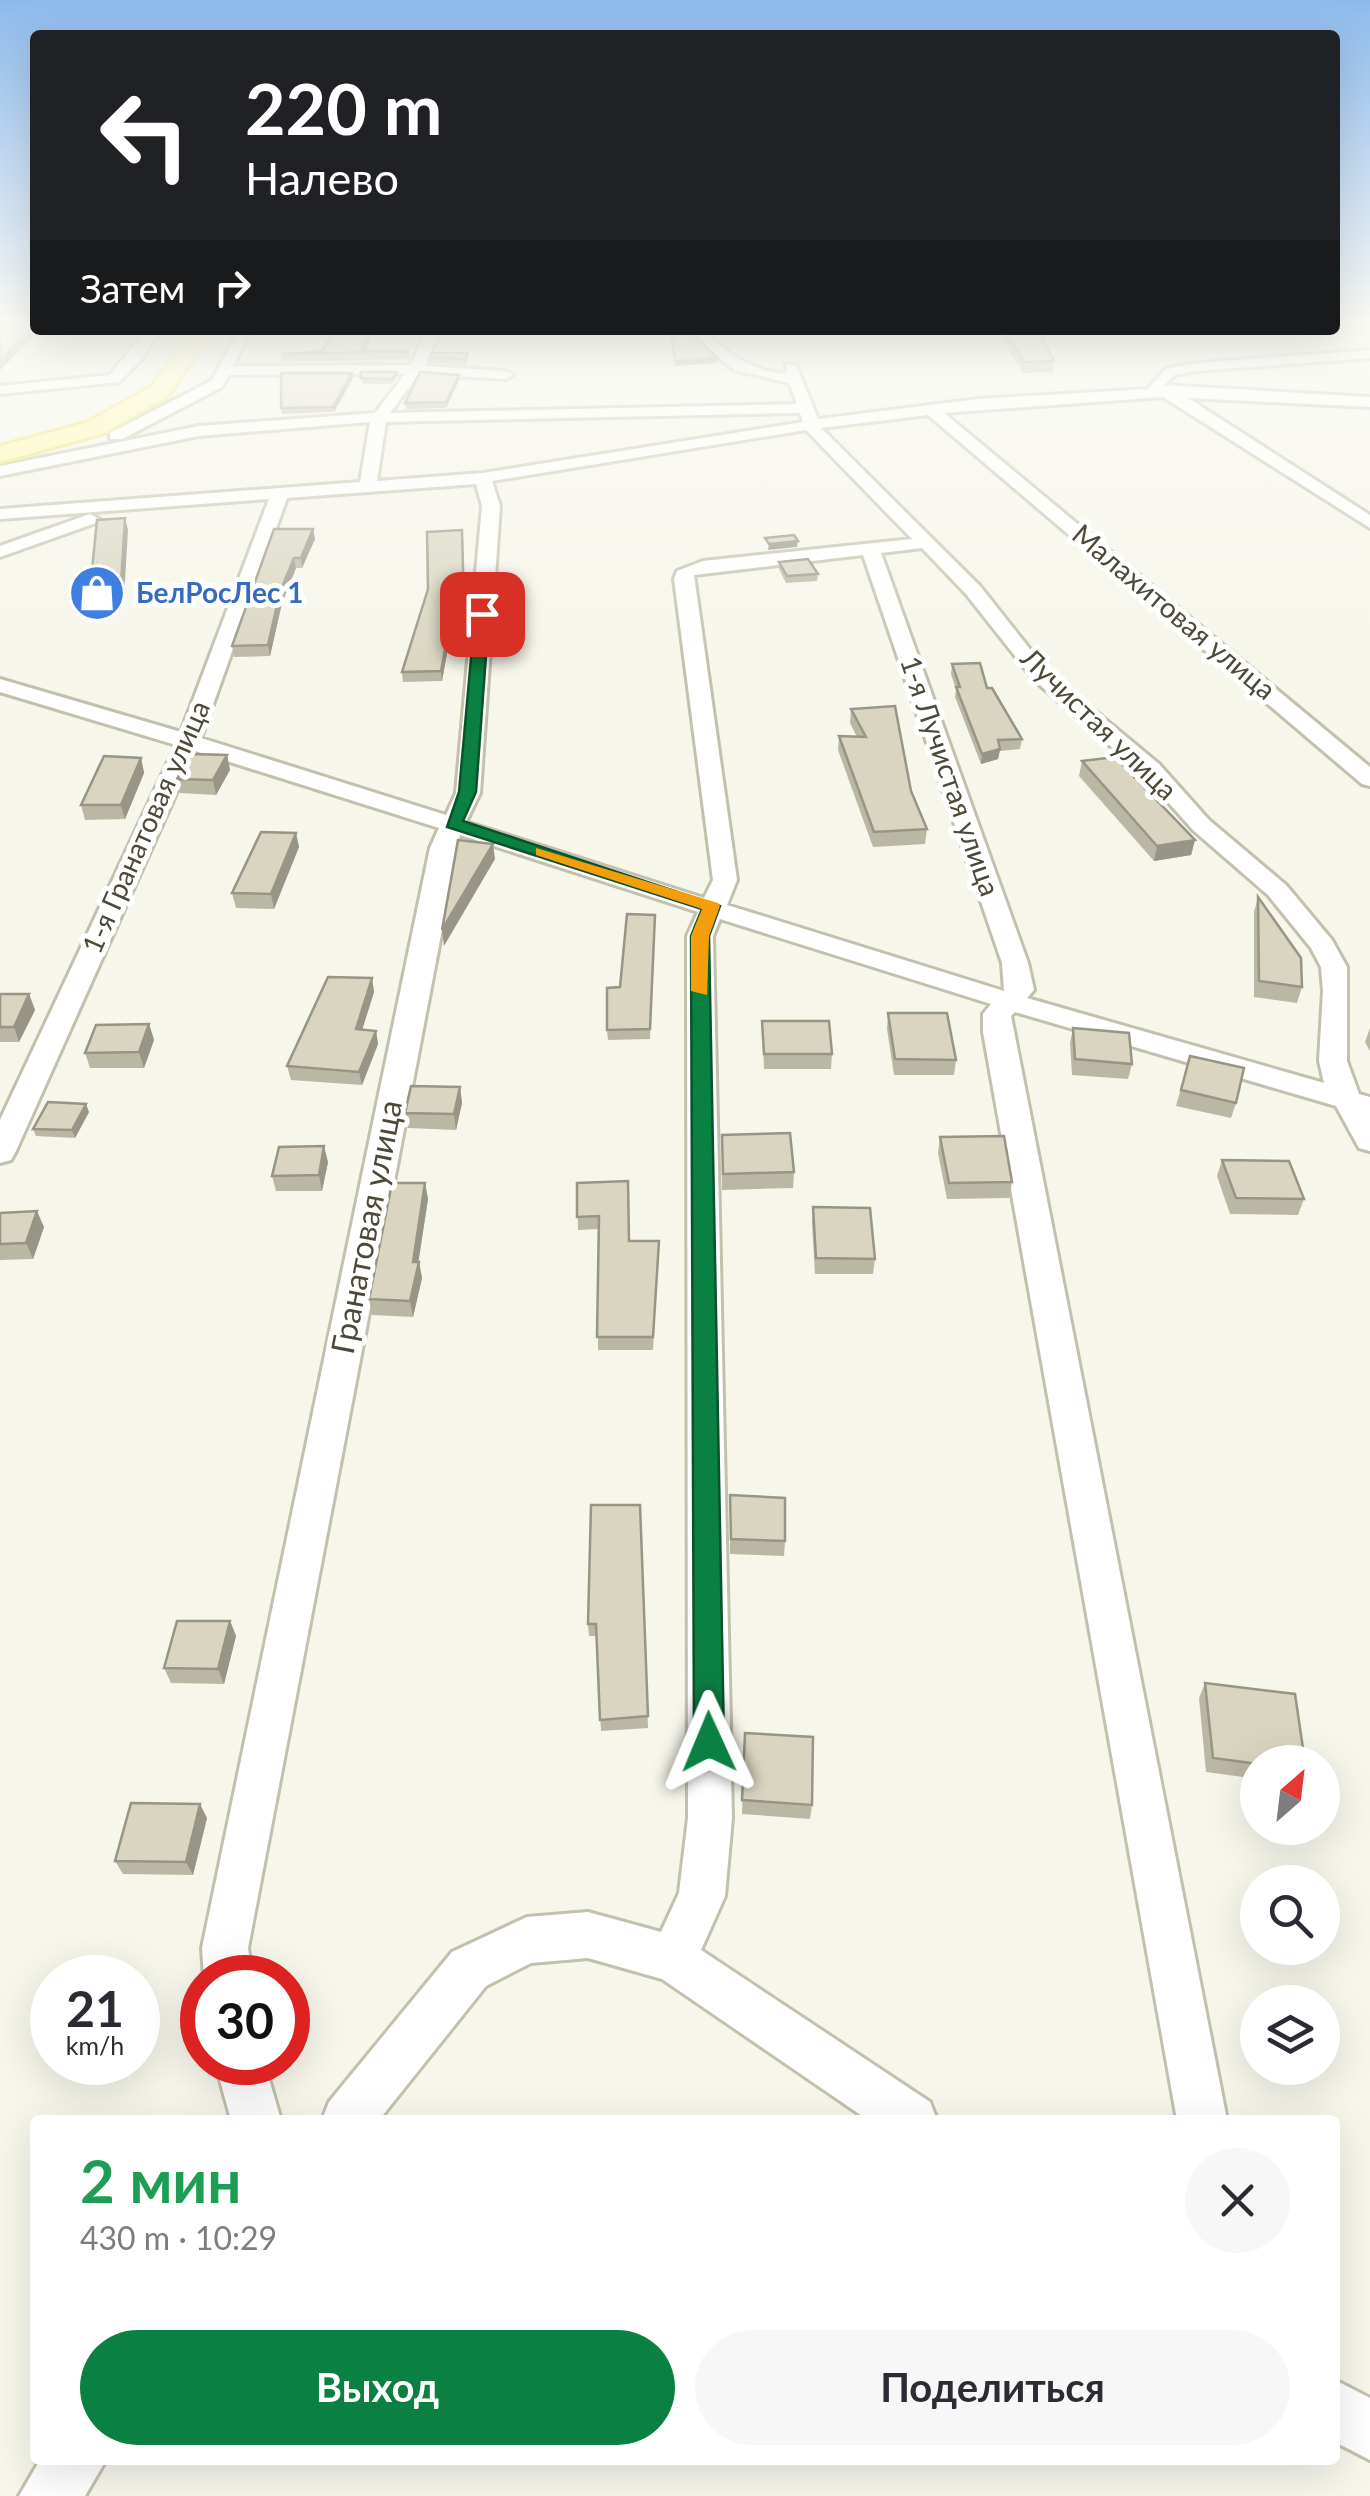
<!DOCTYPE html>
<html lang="ru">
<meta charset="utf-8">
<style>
body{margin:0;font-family:Lato,sans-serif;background:#f7f7f7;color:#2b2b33;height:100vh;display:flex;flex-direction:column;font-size:38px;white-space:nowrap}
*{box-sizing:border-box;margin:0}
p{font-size:32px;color:#7c7c81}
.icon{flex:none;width:55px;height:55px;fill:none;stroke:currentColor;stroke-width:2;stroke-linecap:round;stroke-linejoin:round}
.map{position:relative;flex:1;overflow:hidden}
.side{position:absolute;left:30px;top:2115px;width:1310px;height:350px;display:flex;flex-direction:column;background:#fff;border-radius:10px;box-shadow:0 10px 40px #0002}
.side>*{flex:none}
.top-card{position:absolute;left:30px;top:30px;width:1310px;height:305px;border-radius:10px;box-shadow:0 10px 40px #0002;background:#202124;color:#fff;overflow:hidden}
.needle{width:65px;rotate:28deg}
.tools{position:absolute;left:1240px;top:1745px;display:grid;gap:20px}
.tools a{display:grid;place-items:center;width:100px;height:100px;border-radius:50%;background:#fff;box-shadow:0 10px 40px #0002;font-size:50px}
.speed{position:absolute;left:30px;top:1955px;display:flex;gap:20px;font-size:50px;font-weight:700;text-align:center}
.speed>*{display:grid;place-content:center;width:130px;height:130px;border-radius:50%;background:#fff;box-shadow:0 10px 40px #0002;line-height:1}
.speed small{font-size:25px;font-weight:400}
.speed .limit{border:15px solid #d22;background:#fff;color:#111}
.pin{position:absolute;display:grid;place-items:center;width:85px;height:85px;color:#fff;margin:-42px;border-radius:20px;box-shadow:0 5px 15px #0006}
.me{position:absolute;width:110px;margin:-55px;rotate:359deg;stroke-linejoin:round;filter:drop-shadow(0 0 8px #0008)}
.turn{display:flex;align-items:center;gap:35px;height:210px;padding:0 50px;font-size:45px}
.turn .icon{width:130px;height:130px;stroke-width:2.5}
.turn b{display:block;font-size:70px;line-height:85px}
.then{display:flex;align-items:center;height:95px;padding:0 50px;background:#0003;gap:20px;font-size:38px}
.round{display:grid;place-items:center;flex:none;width:105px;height:105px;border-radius:52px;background:#f7f7f7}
.summary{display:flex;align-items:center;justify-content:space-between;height:170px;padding:0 50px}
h1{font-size:60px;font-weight:700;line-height:75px;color:#1e9e55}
.cta{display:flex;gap:20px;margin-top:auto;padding:20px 50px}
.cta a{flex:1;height:115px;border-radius:60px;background:#0b8043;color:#fff;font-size:40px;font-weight:700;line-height:115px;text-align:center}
.cta a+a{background:#f7f7f7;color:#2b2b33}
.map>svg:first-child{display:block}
</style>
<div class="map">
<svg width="1370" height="2496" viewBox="0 0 1370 2496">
<rect width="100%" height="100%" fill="#f6f6eb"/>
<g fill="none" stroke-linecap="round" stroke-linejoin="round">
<!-- street casing -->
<g stroke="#c3c1ad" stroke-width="6">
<g id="street">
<polygon points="146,330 160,330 142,359 119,382 0,394 0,386 110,375"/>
<path d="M239 330H263L248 336 233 366 411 365 426 330H440L425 366 506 371 513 375 506 379 419 374 390 413 797 404 789 383 734 370 688 330H703C728 354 750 371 786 374V365H796L818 419 978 399 1148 389 1165 369 1197 363 1370 350V358L1197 371 1175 375 1164 385 1370 397V407L1188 398 1370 515V528L1163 397 944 413 1370 767V786L1362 784 928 415 821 428 980 586 1048 672 1159 764 1209 820 1286 885 1332 940 1347 967V1061L1359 1094 1370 1097V1151L1359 1148 1336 1106 1015 1012 1011 1016 1227 2120H1177L983 1032V1014L991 1004 720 919 713 936 732 1818 725 1896 701 1950 930 2102 937 2120H868L662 1979 588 1958 531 1963 486 1986 379 2120H322L329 2102 452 1952 527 1917 588 1912 661 1932 679 1893 688 1818 687 936 698 912 460 835 248 1948 252 1978H204L202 1948 430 848 439 828 195 751 15 1153 11 1160 0 1163V1120L176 745 0 692V679L181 732 269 499 0 519V509L360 482 370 422 199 436 0 476V466L199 426 375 413 405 374 229 375 222 387 122 439H110V433L211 381ZM800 413 803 422 483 473 377 481 386 422ZM806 430 912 539 703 561 677 571 674 579 713 880 704 898 466 822 480 793 500 506 492 481ZM476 484 482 506 456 793 446 815 201 738 287 498ZM922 548 966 594 1034 680 1143 774 1193 830 1268 895 1311 948 1321 967 1323 991 1319 1061 1324 1083 1027 998 1034 990 1028 963 881 553ZM863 555 1002 963 1004 991 727 905 737 880 694 575Z"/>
<polygon points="90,514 99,519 96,523 0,557 0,546"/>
<polygon points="215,2062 264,2062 281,2120 231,2120"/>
<polygon points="1335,2380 1370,2398 1370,2460 1335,2442"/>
<polygon points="40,2460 106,2460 85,2496 19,2496"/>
</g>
</g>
<!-- primary casing -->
<g stroke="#ece364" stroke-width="6">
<polygon id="primary" points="191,330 213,330 168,396 104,433 0,462 0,446 86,423 152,386"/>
</g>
<!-- street -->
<use href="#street" fill="#fff" fill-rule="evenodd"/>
<!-- primary -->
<use href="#primary" fill="#fffa9c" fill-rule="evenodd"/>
</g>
<!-- wall -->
<g fill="#bbb7a5">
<polygon points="336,330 374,330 366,351 409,351 410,359 282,362 281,354 322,351"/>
<polygon points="997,330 1038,330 1054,361 1053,372 1023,373"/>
<polygon points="468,353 468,358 466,365 430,363 430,357"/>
<polygon points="361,372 397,378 392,384 362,384"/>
<polygon points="352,373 353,378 334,412 282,414 281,408"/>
<polygon points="459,375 459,380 446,408 406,409 405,403"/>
<polygon points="313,529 315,539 302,568 296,568 282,603 270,656 234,657 232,646"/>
<polygon points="463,540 465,615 454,615 442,681 403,682 402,672"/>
<polygon points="779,562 818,574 817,581 786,583 779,569"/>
<polygon points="952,664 987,688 1022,739 1020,749 1000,751 998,759 981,764 955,697 956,689 951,674"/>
<polygon points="851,709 911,791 927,829 925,844 873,847 838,750 839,736 857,737 850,723"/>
<polygon points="227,755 230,770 216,795 180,793 177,779"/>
<polygon points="141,758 144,773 125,819 85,820 81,805"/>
<polygon points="1082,761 1195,840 1191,855 1154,861 1079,776"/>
<polygon points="296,833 299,847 274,909 236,908 232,893"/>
<polygon points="1258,897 1302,987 1297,1003 1254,997 1254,912"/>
<polygon points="655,915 650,1039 608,1040 607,1030"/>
<polygon points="372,978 374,992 362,1030 376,1031 378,1044 362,1085 291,1080 287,1066"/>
<polygon points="0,994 29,994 35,1010 19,1042 0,1042"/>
<polygon points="888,1013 956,1060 954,1075 894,1075 887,1029"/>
<polygon points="762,1021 832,1054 831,1069 764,1069"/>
<polygon points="149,1024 154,1040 144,1068 90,1068 85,1053"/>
<polygon points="1073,1028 1132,1064 1128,1079 1072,1075 1070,1043"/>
<polygon points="1370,1028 1370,1051 1365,1042"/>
<polygon points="1190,1056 1236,1103 1231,1118 1176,1106"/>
<polygon points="460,1087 462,1103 456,1130 408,1128 405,1113"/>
<polygon points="89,1112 75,1138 36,1136 33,1129"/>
<polygon points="722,1135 794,1172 793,1188 722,1190"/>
<polygon points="940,1137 1012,1182 1009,1198 947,1199 938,1153"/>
<polygon points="1222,1160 1304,1199 1298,1215 1230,1214 1217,1176"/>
<polygon points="328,1162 322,1191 276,1191 272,1176"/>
<polygon points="425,1183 428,1199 418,1262 419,1262 422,1278 413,1317 372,1315 369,1299"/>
<polygon points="577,1183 629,1241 659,1241 653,1350 598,1350 599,1229 578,1230"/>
<polygon points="813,1207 875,1259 873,1274 815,1274 812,1223"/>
<polygon points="0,1213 44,1227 33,1259 0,1260"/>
<polygon points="730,1495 785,1541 784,1556 730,1554"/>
<polygon points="640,1505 648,1728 601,1731 596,1636 589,1636 588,1624"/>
<polygon points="230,1621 236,1636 224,1684 171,1683 164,1668"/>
<polygon points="1205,1683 1258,1762 1258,1779 1206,1772 1199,1698"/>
<polygon points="745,1733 812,1805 810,1819 742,1814"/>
<polygon points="207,1818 193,1875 123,1874 115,1861"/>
</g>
<!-- shaded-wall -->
<g fill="#989586">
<polygon points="35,326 35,330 40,330 0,370 0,360"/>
<polygon points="370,330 374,330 374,331 365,352 361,352"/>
<polygon points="717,358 717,363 675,366 675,361"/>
<polygon points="352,373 353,378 334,412 333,407"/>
<polygon points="459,375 459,380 446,408 446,402"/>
<polygon points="125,518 128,530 124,597 93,603 90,590"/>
<polygon points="313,529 315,539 302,568 301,558"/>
<polygon points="798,541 797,547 768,550 769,544"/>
<polygon points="294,558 296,568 282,603 270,656 268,645 280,592"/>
<polygon points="453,605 454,615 442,681 441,671"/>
<polygon points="1000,749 998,759 981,764 982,754"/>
<polygon points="227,755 230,770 216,795 213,780"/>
<polygon points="141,758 144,773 125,819 121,805"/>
<polygon points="296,833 299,847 274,909 271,894"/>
<polygon points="1195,840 1191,855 1154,861 1157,846"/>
<polygon points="493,844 495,859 444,946 442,930"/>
<polygon points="372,978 374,992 358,1043 356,1029"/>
<polygon points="29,994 35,1010 19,1042 14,1027"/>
<polygon points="149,1024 154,1040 144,1068 139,1052"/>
<polygon points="376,1031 378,1044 362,1085 359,1072"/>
<polygon points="460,1087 462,1103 456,1130 454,1114"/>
<polygon points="86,1104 89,1112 75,1138 72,1130"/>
<polygon points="324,1146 328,1162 322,1191 319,1175"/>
<polygon points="425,1183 428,1199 416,1278 413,1262"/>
<polygon points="37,1211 44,1227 33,1259 26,1243"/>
<polygon points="419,1262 422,1278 413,1317 410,1301"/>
<polygon points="230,1621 236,1636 224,1684 218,1669"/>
<polygon points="200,1804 207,1818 193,1875 186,1862"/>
</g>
<!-- building -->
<g fill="#d9d5c0" stroke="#989586" stroke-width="2.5">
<polygon points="0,324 35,324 0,360"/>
<polygon points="336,330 370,330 361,351 409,351 281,354 322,351"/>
<polygon points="1005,330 1038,330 1054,361 1024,362"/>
<polygon points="692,333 717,358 675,361 671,334"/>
<polygon points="432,353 468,353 465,359 430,357"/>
<polygon points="361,372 397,372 392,379 361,378"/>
<polygon points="420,372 459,375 446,402 405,403"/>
<polygon points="281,373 352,373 333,407 281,408"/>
<polygon points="125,518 121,584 90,590 97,520"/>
<polygon points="274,529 313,529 301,558 294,558 280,592 268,645 232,646"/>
<polygon points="462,530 464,605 453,605 441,671 402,672 428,589 427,532"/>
<polygon points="794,535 798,541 769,544 765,538"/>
<polygon points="808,559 818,574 787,576 779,562"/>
<polygon points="980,663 987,688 992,688 1022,739 998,740 1000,749 982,754 956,687 960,687 952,664"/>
<polygon points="895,706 911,791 927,829 874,832 839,736 866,737 851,709"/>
<polygon points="192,754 227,755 213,780 177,779"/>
<polygon points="104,756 141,758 121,805 81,805"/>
<polygon points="1115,757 1195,840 1157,846 1082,761"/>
<polygon points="261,832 296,833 271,894 232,893"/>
<polygon points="458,840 493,844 442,930"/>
<polygon points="1258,897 1301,958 1302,987 1259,981"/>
<polygon points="627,914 655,915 650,1029 607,1030 607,988 620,987"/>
<polygon points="328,977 372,978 356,1029 376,1031 359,1072 287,1066"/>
<polygon points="0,994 29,994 14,1027 0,1027"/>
<polygon points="888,1013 947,1013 956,1060 895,1059"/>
<polygon points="762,1021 829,1021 832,1054 764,1054"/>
<polygon points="149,1024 139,1052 85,1053 96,1025"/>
<polygon points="1073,1028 1129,1033 1132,1064 1075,1059"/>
<polygon points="1190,1056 1244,1068 1236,1103 1181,1090"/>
<polygon points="411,1086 460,1087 454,1114 405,1113"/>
<polygon points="48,1102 86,1104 72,1130 33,1129"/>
<polygon points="790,1133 794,1172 723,1174 722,1135"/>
<polygon points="1004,1136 1012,1182 949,1183 940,1137"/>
<polygon points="324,1146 319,1175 272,1176 279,1147"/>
<polygon points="1222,1160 1289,1161 1304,1199 1236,1198"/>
<polygon points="628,1181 629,1241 659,1241 653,1337 597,1337 599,1216 577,1217 577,1183"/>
<polygon points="392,1183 425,1183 413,1262 419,1262 410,1301 369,1299"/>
<polygon points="813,1207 870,1208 875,1259 816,1258"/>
<polygon points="37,1211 26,1243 0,1244 0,1213"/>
<polygon points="730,1495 785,1498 785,1541 731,1539"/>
<polygon points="591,1505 640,1505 648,1716 600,1720 596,1624 588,1624"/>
<polygon points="177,1621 230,1621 218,1669 164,1668"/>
<polygon points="1205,1683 1295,1694 1305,1762 1258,1762 1258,1764 1213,1758"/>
<polygon points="745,1733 813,1737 812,1805 742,1800"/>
<polygon points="131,1803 200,1804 186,1862 115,1861"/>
</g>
<!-- sky -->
<linearGradient id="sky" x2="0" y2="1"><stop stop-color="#8dbaed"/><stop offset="0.48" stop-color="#fbfbf6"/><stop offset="1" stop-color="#fbfbf6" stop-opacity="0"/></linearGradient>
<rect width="1370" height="674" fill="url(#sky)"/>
<!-- route -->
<polygon fill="#0b8043" stroke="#07532c" stroke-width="2.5" points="482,609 489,614 476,792 463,821 720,906 709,936 724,1742 720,1752 709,1756 698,1752 694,1742 691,936 702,909 447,827 459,792 475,614"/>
<!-- slow -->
<polygon fill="#f59e0b" points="536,848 718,903 720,906 709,936 707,995 691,991 691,936 702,909 536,855"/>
<!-- icons -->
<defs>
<g id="shop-disc" transform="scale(2.875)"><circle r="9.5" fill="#3f7fe0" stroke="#fff"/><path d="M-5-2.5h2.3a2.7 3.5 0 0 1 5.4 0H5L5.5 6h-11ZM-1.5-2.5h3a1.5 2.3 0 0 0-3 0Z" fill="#fff"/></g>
</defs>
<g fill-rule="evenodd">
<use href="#shop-disc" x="97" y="593"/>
</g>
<g text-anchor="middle" stroke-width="10" stroke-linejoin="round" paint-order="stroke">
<!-- far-shop labels -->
<g font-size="28" font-weight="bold" fill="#366cbe" stroke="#fff" text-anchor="start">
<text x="136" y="603">БелРосЛес 1</text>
</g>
<!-- far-street labels -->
<g font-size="28" fill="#4c4938" stroke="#fff">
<text transform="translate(1174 612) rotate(40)" y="10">Малахитовая улица</text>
<text transform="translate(1099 724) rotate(44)" y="10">Лучистая улица</text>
<text transform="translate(950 776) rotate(71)" y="10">1-я Лучистая улица</text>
<text transform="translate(146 827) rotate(-66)" y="10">1-я Гранатовая улица</text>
</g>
<!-- street labels -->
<g font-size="32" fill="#4c4938" stroke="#fff">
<text transform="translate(367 1227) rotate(-79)" y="11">Гранатовая улица</text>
</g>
</g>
</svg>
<div class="tools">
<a><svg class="needle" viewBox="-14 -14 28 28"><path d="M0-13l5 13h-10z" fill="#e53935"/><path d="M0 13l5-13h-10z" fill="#7c7c81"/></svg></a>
<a><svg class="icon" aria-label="search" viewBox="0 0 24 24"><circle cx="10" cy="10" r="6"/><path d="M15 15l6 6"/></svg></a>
<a><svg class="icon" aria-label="layers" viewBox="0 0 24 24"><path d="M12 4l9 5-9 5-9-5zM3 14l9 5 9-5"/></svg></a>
</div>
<div class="speed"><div>21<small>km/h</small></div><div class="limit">30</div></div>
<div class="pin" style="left:482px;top:614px;background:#d93025"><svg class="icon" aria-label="arrive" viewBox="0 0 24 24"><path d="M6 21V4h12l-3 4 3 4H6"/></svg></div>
<svg class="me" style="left:709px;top:1742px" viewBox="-20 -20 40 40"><path d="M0-17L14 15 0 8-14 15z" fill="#0b8043" stroke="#fff" stroke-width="4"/></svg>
<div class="top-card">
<div class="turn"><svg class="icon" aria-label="left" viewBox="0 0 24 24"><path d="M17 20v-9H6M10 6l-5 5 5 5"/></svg><div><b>220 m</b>Налево</div></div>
<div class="then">Затем<svg class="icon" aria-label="right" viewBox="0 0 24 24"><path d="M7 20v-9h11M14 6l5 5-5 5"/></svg></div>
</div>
<section class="side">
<div class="summary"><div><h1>2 мин</h1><p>430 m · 10:29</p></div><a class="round"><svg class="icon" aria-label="close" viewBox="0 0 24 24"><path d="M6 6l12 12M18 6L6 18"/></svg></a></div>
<div class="cta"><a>Выход</a><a>Поделиться</a></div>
</section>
</div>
